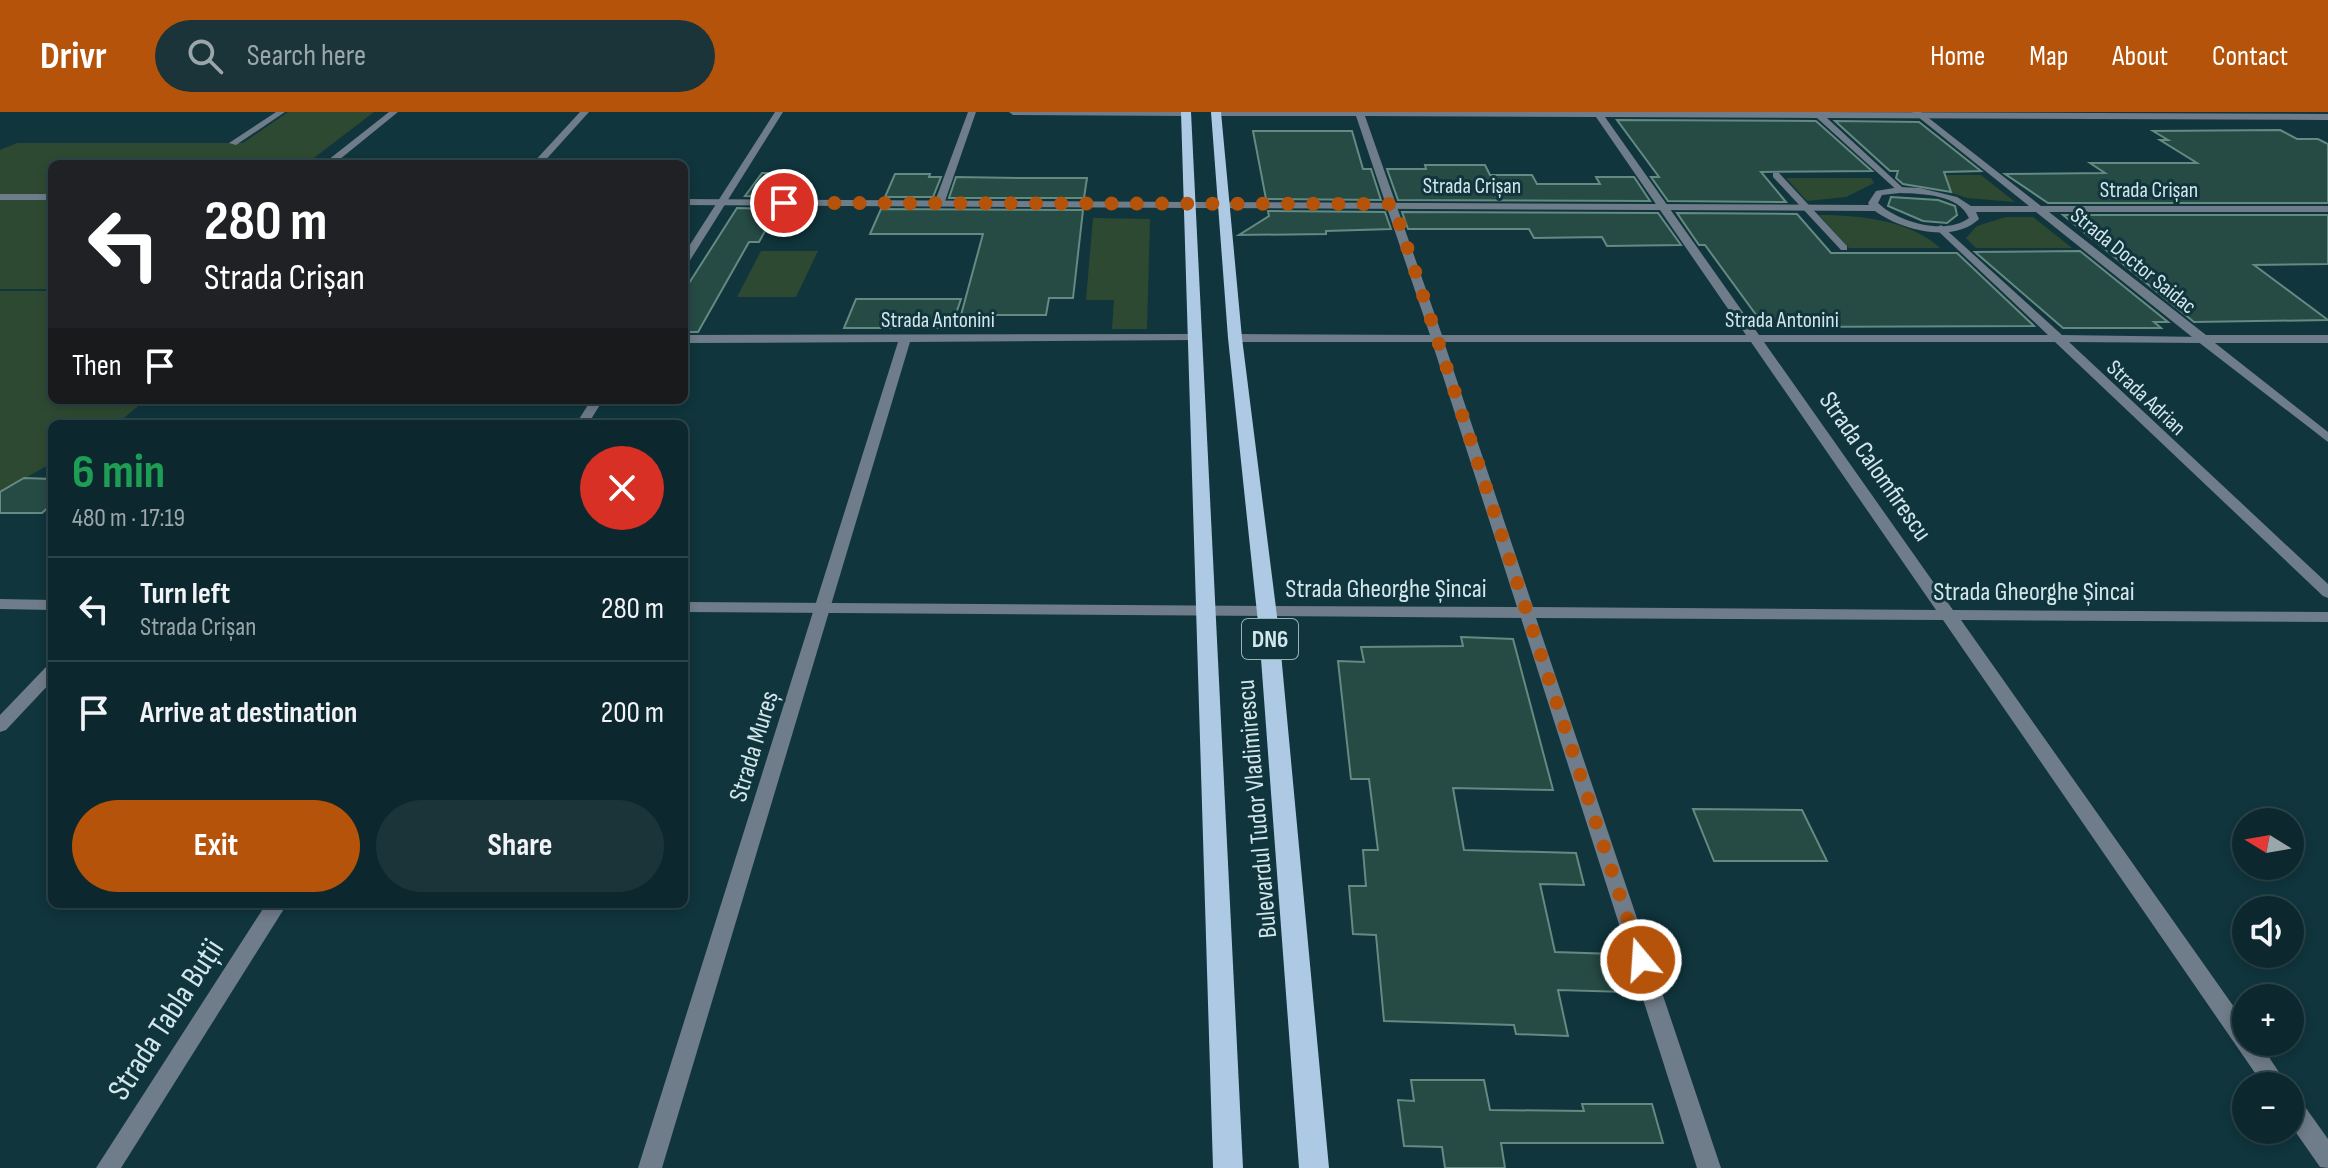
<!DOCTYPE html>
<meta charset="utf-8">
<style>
body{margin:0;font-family:"Sofia Sans Condensed",sans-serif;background:#1a343a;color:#f1f3f6;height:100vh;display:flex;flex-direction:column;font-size:30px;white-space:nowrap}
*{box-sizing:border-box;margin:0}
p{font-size:26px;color:#9aa6aa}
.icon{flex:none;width:44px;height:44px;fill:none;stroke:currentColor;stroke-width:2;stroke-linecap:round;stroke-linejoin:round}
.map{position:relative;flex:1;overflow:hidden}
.panel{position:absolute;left:48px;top:308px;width:640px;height:488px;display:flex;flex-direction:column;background:#0c282e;border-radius:12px;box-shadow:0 4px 12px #0003,0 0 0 2px #2c444a}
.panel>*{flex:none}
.hud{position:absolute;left:48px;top:48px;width:640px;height:244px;border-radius:12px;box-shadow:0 4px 12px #0003,0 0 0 2px #2c444a;background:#202124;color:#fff;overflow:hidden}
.needle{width:52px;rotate:281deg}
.tools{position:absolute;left:2232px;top:696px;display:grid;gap:16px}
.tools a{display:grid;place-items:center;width:72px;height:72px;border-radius:50%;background:#0c282e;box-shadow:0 4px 12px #0003,0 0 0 2px #2c444a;font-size:40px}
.pin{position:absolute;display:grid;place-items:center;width:68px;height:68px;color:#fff;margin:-34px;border:4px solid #fff;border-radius:50%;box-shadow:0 2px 8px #0007}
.me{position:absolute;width:88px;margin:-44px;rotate:342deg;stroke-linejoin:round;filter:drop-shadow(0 0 6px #0008)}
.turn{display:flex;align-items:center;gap:28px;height:168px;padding:0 24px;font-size:36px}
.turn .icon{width:104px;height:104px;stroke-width:2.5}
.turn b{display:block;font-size:56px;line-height:68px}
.then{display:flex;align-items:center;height:76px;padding:0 24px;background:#0003;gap:16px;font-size:30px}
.round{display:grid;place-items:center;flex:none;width:84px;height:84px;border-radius:42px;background:#1a343a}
.summary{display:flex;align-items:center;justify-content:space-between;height:136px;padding:0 24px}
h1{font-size:48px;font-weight:700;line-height:60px;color:#1e9e55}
.primary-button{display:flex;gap:16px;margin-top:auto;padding:16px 24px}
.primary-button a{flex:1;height:92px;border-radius:48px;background:#b45309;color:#fff;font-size:32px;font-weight:700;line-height:92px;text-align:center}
.primary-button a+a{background:#1a343a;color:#f1f3f6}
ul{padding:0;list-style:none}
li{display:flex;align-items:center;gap:24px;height:104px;padding:0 24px;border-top:2px solid #2c444a}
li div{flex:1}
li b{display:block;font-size:30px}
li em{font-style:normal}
header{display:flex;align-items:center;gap:48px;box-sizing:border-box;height:112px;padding:0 40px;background:#b45309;color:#fff}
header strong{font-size:38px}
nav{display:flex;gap:44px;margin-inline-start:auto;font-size:28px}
.search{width:560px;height:72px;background:#1a343a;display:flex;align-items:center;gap:20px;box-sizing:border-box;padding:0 28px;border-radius:44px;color:#9aa6aa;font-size:30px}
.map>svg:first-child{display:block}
</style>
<header>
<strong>Drivr</strong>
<div class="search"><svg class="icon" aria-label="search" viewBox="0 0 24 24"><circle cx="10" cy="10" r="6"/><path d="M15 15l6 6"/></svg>Search here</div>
<nav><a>Home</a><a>Map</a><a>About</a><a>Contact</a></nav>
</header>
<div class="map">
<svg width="2328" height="1056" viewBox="0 0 2328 1056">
<rect width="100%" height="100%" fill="#10353d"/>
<!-- green -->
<g fill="#2e4932">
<polygon points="288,0 374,0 306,52 52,52 52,177 0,177 0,38 17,31 243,31"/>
<polygon points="1898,63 1981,63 2015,90 1967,86"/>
<polygon points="1786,66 1871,66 1874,71 1846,85 1807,89"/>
<path d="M1819 103C1859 103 1910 108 1940 136H1849Z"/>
<polygon points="2006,105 2033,105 2072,136 1976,136 1966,126 1977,114"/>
<polygon points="1093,106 1150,107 1147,217 1112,217 1114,188 1086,188"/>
<polygon points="761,139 818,139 796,185 737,185"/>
<polygon points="0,179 52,179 52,288 146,288 116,312 52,312 52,351 0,380"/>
</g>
<!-- building -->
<g fill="#264a44" stroke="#648a82" stroke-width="2">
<polygon points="1617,8 1816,9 1872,59 1761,60 1786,90 1668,89 1651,65 1659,65"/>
<polygon points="1835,9 1919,10 1981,59 1944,60 1951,80 1903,72 1896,66 1898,59 1890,59"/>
<polygon points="2280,18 2297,27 2318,27 2328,32 2328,91 2048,91 2005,62 2105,61 2090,51 2197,51 2160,28 2168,28 2153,19"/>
<polygon points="1253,19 1352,19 1363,57 1371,57 1381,88 1266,87"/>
<polygon points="1425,53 1485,53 1490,63 1532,63 1537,72 1600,72 1596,65 1634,65 1650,89 1398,88 1387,57 1426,57"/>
<polygon points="762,61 797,61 784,85 745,84"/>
<polygon points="895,62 930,62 929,65 941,65 933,85 885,85"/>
<polygon points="956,65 1019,66 1087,66 1084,86 949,86"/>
<polygon points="1891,85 1938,88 1955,94 1957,103 1947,111 1923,109 1888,94"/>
<polygon points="737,96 777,97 759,130 749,130 698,220 684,220 684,179"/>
<polygon points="881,97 1083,98 1073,186 1049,186 1046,203 961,203 983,122 870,122"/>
<polygon points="1268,99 1385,100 1391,117 1326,119 1326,122 1239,123 1269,104"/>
<polygon points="1402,100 1658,101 1681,133 1607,134 1602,125 1534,126 1529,117 1408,117"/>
<polygon points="1677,101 1797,102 1831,141 1957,141 2034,214 1765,215 1705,133 1699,133"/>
<polygon points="2063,103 2328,103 2328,152 2254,153 2328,208 2194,210"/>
<polygon points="2080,139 2168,210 2154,210 2161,216 2063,216 1975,140"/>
<polygon points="856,187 961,187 951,216 844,216"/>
<polygon points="24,366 52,367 52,392 42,401 0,401 0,380"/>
<polygon points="1461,525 1513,527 1553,678 1453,676 1464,738 1576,741 1584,773 1540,772 1555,840 1615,842 1626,880 1558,878 1568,924 1516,922 1514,913 1384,909 1376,823 1353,822 1349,774 1366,774 1363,738 1378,738 1369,667 1351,667 1338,549 1364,550 1361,535 1463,534"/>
<polygon points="1693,697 1802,698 1827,749 1714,749"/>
<polygon points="1411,968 1484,968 1490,998 1584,999 1582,992 1652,992 1663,1031 1501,1031 1505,1056 1445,1056 1442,1035 1404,1034 1398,988 1414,989"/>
</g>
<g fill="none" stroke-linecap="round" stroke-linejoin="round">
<!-- service -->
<g fill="#6f7c89" fill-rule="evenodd">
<polygon points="276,0 285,0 236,33 229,31"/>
<polygon points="1773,61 1779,61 1847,134 1847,138 1841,138 1773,65"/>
</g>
<!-- pedestrian -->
<g fill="#6f7c89" fill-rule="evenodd">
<rect x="0" y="82" width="52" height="6"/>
<polygon points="684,87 1189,90 1194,93 1189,96 684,93"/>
</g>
<!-- minor -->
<g fill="#6f7c89" fill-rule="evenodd">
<polygon points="389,0 398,0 334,52 323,52"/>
<polygon points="580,0 589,0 542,52 532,52"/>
<polygon points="775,0 783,0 689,150 684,153 684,142"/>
<polygon points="968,0 976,0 944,92 936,94 934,92"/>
<polygon points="1009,0 1190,0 1190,1 1186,4 1013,3"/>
<path d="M1821 0 2328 2V8L1827 6 1903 76 1905 78 1900 81 1817 6 1605 5 1759 223H2048L1937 118 1936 116 1941 113 2062 223 2205 225 2207 227 2201 231 2069 230 2328 472V486L2323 484 2055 230H1764L1953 498 2328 500V510L1961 508 2246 912V930H2259L2288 974H2264L1943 508 1536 506 1721 1056H1697L1521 506 1266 504 1258 499 1266 494 1517 495 1432 230H1235L1229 226 1235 222 1430 223 1356 4H1216L1212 0ZM1365 4 1596 5 1746 223H1442ZM1444 230H1751L1936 498 1533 495Z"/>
<polygon points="1193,222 1197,224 1197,228 910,230 662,1056 638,1056 898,230 684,231 684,223"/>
<polygon points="591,288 603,288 588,312 576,312"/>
<polygon points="52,553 52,569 6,618 0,620 0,603 46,555"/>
<polygon points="266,792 287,792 121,1056 96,1056"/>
<polygon points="2290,982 2298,985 2328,1027 2328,1056 2320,1055 2290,1012"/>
</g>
<!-- tertiary -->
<g fill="#6f7c89" fill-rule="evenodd">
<path d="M1912 0H1921L2041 94H2328V100H2049L2206 223H2328V231H2215L2328 320V330L2197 229 2036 100H1976L1979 107C1953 132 1901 118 1875 99L1189 96 1184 93 1189 90 1869 93 1868 91 1876 79 1900 75 1920 76 1957 85 1971 94H2029ZM1900 81C1923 82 1958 82 1969 106 1945 124 1898 110 1878 91L1882 83Z"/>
<polygon points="0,487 52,488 52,498 0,497"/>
<polygon points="684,490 1266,494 1274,499 1266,504 684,500"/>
</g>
<!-- primary -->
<g fill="#aec9e3" fill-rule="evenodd">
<polygon points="1181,0 1191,0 1243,1056 1213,1056"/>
<polygon points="1211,0 1221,0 1242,226 1279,520 1329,1056 1299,1056 1259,520 1228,226"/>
</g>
</g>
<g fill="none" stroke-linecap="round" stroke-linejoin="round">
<!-- route -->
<polyline stroke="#b45309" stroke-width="14" stroke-dasharray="0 25.2" points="784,91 1393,92 1641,848"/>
</g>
<g text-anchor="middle" stroke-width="6" stroke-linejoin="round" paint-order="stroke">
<!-- far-street labels -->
<g font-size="22" fill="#d3e6eb" stroke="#10353d">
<text x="1472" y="81">Strada Crișan</text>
<text x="2149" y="85">Strada Crișan</text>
<text transform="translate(2134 148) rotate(39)" y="8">Strada Doctor Saidac</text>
<text x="938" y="215">Strada Antonini</text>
<text x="1782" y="215">Strada Antonini</text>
<text transform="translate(2147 285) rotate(43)" y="8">Strada Adrian</text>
</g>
<!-- shield labels -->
<rect fill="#10353d" stroke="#98b1b7" stroke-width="2" x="1242" y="507" width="56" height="40" rx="6"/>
<g font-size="24" font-weight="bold" fill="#d3e6eb">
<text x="1270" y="535">DN6</text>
</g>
<!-- street labels -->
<g font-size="26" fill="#d3e6eb" stroke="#10353d">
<text transform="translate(1876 354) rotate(55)" y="9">Strada Calomfirescu</text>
<text x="1386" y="485">Strada Gheorghe Șincai</text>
<text x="2034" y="488">Strada Gheorghe Șincai</text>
<text transform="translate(753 634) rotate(-73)" y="9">Strada Mureș</text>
<text transform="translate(1256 697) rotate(-95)" y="9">Bulevardul Tudor Vladimirescu</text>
</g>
<!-- near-street labels -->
<g font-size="32" fill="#d3e6eb" stroke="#10353d">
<text transform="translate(165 907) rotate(-57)" y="11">Strada Tabla Buții</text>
</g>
</g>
</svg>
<div class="tools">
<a><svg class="needle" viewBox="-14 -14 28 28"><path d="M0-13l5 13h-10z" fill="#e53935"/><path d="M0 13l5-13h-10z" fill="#9aa6aa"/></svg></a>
<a><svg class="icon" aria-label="sound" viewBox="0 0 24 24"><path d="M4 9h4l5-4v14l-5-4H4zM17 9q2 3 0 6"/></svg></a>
<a>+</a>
<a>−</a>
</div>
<div class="pin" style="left:784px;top:91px;background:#d93025"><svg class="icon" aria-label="arrive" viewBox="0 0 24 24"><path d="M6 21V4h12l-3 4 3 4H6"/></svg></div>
<svg class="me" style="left:1641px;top:848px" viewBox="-20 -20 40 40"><circle r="17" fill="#b45309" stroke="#fff" stroke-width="3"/><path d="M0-11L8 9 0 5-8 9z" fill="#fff"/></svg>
<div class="hud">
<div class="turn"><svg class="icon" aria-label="left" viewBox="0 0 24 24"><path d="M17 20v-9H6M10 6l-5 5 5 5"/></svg><div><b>280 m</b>Strada Crișan</div></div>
<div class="then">Then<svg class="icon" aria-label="arrive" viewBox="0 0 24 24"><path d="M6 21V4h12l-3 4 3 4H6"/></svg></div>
</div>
<section class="panel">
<div class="summary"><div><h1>6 min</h1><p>480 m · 17:19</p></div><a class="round" style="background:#d93025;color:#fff"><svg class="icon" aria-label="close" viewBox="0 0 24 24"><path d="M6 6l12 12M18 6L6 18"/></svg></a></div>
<ul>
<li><svg class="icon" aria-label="left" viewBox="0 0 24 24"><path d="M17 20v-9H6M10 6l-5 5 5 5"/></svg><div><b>Turn left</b><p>Strada Crișan</p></div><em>280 m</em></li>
<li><svg class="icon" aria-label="arrive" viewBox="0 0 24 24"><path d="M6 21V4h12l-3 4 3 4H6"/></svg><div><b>Arrive at destination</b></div><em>200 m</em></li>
</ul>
<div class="primary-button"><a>Exit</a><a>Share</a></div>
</section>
</div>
